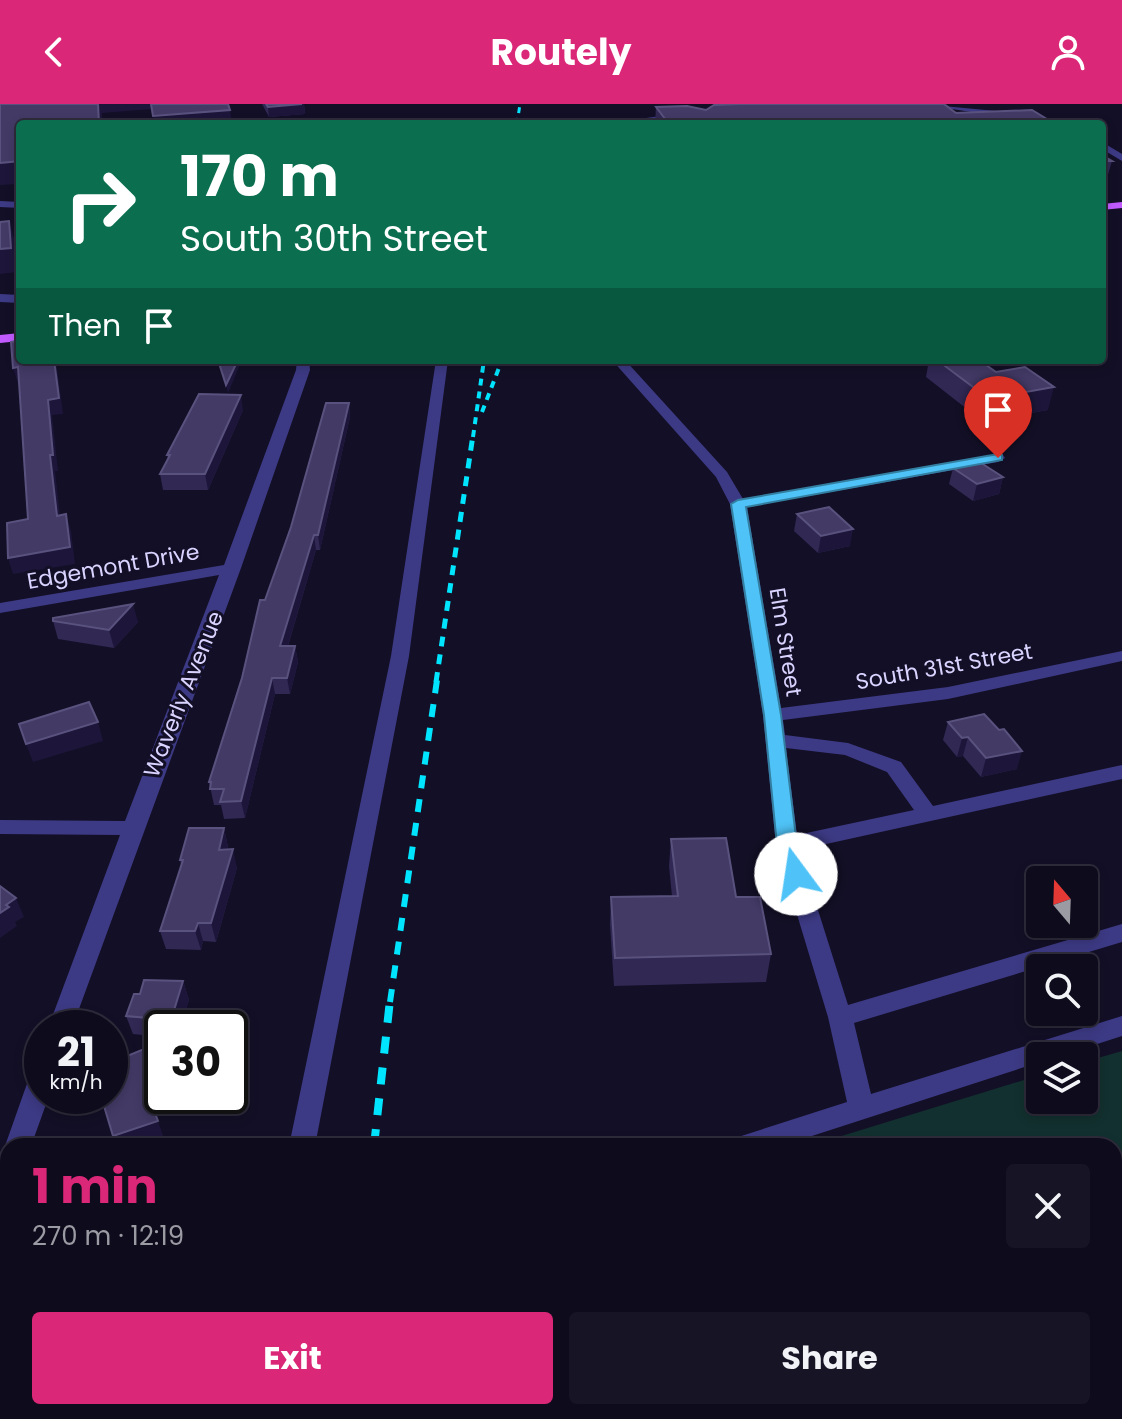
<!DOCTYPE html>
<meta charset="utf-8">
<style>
body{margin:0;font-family:Poppins,sans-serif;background:#171425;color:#f1f3f6;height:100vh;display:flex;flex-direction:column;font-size:30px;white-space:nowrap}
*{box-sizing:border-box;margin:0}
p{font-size:26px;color:#9b9ba3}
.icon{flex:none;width:44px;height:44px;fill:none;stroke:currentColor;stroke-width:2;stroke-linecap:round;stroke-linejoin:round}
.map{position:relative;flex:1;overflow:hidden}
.panel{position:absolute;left:0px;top:1034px;width:1122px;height:282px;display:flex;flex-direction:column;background:#0e0b1c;border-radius:24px 24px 0 0;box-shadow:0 4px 12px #0003,0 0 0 2px #2e2b3b}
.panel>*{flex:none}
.banner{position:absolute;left:16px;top:16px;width:1090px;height:244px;border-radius:8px;box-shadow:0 4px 12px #0003,0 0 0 2px #2e2b3b;background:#0b6e4f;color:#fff;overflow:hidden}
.needle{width:52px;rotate:341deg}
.controls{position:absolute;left:1026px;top:762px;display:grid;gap:16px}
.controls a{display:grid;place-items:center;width:72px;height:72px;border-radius:8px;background:#0e0b1c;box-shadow:0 4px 12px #0003,0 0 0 2px #2e2b3b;font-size:40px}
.speed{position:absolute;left:24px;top:906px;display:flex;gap:16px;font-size:40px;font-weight:700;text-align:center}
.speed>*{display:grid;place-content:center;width:104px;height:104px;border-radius:50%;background:#0e0b1c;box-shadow:0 4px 12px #0003,0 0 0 2px #2e2b3b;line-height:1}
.speed small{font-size:20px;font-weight:400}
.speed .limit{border:4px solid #111;border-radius:12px;background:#fff;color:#111}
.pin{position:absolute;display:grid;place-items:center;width:68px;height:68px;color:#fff;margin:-82px -34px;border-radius:50% 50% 50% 0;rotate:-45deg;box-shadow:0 0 8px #0007}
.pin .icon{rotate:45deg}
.me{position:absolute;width:88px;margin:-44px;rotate:346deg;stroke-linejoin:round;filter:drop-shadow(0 0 6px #0008)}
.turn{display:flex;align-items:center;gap:28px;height:168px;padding:0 32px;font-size:36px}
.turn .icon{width:104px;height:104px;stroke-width:2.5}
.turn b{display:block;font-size:56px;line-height:68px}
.then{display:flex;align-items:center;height:76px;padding:0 32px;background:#0003;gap:16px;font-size:30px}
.round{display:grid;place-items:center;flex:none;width:84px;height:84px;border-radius:8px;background:#171425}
.headline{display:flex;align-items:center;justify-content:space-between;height:136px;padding:0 32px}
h1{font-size:48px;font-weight:700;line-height:60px;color:#db2777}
.primary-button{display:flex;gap:16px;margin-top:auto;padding:16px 32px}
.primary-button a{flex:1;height:92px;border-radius:8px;background:#db2777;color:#fff;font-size:32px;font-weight:700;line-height:92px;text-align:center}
.primary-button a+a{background:#171425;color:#f1f3f6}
header{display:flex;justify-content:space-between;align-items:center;height:104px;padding:0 32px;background:#db2777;color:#fff;font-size:36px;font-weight:700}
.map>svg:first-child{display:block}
</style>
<header><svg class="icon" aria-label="back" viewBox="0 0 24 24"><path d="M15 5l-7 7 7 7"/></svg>Routely<svg class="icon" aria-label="person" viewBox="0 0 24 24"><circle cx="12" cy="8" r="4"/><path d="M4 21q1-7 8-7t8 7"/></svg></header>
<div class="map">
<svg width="1122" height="1315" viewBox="0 0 1122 1315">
<rect width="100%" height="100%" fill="#130f26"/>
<!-- green -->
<polygon fill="#12302f" points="1122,947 1122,1315 391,1315 392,1308 1114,1308 1114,1042 809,1042 1040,971 1040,996 1084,996 1084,958"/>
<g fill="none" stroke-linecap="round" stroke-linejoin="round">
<!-- path -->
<g stroke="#2fb8b0" stroke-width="7" stroke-dasharray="6 8" stroke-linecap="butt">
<polyline points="1114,1073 1122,1072"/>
<polyline points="1114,1241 1122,1239"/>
<polyline points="538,1308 539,1315"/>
<polyline points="1030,1308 1033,1315"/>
</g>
<!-- minor -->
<g fill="#3d3a85" fill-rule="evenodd">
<polygon points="921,0 1028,10 1060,20 1046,20"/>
<polygon points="683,9 680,14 620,20 624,17"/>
<polygon points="1102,38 1122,50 1122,57 1102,45"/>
<polygon points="0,97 20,98 20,104 0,103"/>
<polygon points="0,190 20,191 20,199 0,198"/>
<polygon points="297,256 309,256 310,266 241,464 72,924 48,924 120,731 0,730 0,716 125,717 219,471 0,509 0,499 224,461 296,266"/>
<polygon points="436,256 448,256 409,552 315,1042 289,1042 391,552"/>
<path d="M612 256H625L727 368 743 395 1003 351 1005 354 998 358 747 403 781 604 948 583 1122 547V557L948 595 783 616 785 631 848 639 901 658 933 702 1122 661V675L799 746 848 901 1122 820V838L854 919 871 990 1122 912V932L1060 952H1040V958L781 1042H731L735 1034 847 998 828 913 776 741 763 611 730 400 716 373ZM786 644 845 651 887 668 914 706 797 731Z"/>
<polygon points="42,963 42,992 49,992 31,1042 8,1042 8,1049 5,1042 29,974 33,966"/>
<polygon points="8,1058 8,1102 0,1105 0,1061"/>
<polygon points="8,1152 8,1180 0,1182 0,1154"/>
<polygon points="234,1308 266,1308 265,1315 233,1315"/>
</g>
<!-- major -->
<g fill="#c25bff" fill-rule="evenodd">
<polygon points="1122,98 1122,104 1102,106 1102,100"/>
<polygon points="20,229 20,237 0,239 0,231"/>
</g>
<!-- rail-far4 -->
<polyline stroke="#00e5ff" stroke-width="3" stroke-dasharray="6 5" stroke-linecap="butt" points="517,20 520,0"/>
<!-- rail-far3 -->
<g stroke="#00e5ff" stroke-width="4" stroke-dasharray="7 6" stroke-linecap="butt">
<polyline points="482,308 502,256"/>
<polyline points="473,333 484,256"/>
</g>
<!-- rail-far2 -->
<polyline stroke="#00e5ff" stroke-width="5" stroke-dasharray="10 8" stroke-linecap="butt" points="436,578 473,331"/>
<!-- rail-far1 -->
<polyline stroke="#00e5ff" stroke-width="6" stroke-dasharray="13 11" stroke-linecap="butt" points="390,898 437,576"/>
<!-- rail -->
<g stroke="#00e5ff" stroke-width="8" stroke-dasharray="17 14" stroke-linecap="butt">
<polyline points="374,1042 390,896"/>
<polyline points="338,1315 339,1308"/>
</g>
</g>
<!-- wall -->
<g fill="#312854">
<polygon points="262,0 304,0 305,10 269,13"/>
<polygon points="656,3 706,6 956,9 1055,20 655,20"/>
<polygon points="1102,51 1112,57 1105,81 1102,81"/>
<polygon points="929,256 979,256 1048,306 997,315 986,307 972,309 926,273"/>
<polygon points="349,299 350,313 320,446 316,446 288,542 295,542 298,558 290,590 275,590 245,714 224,715 221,701 214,701 209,678 265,496"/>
<polygon points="243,306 208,386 163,386 160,370 168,355 167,351"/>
<polygon points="953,364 1003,373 999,390 973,397 949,380"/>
<polygon points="797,410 850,442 818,449 794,427"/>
<polygon points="53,517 138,518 114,544 58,535"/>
<polygon points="948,618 999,626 1017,665 981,673 963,652 957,653 943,636"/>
<polygon points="224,724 228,743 228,745 237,764 216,838 203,837 201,846 166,845 160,827 181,761 180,756"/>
<polygon points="671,735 736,793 771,850 766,878 614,882 610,821 611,793 672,792 669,762"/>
<polygon points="183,877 189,896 180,924 162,924 162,933 133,930 126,912 140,890"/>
</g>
<!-- shaded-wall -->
<g fill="#1d163a">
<polygon points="98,0 151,0 152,5 102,9 102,20 99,20"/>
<polygon points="304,0 305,10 269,13 268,3"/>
<polygon points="230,6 232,20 155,20 153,12"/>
<polygon points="20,57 20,80 0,81 0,59"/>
<polygon points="9,117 16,141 18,168 0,170 0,145"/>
<polygon points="54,256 56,256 63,310 52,311 58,367 55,367 62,428 57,412 50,351 48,296"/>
<polygon points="238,256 254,256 240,261 228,289 226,281"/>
<polygon points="18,263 22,278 18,279 13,264"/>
<polygon points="1054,283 1048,306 997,315 1003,292"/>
<polygon points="992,284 986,307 972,309 977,286"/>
<polygon points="241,291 243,306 208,386 205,370"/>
<polygon points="349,299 350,313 320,446 318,431"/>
<polygon points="1003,373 999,390 973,397 977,380"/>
<polygon points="66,410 71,427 75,460 13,470 8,454"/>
<polygon points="853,425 850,442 818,449 821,432"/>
<polygon points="314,431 316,446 283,558 280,542"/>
<polygon points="133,500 138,518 114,544 109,526"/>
<polygon points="295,542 298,558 290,590 287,574"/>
<polygon points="272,574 275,590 245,714 241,697"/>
<polygon points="98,618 103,637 33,658 26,640"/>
<polygon points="968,633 963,652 957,653 962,634"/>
<polygon points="1022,647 1017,665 981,673 986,654"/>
<polygon points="224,724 228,743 223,764 219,746"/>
<polygon points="233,745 237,764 216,838 211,819"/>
<polygon points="16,794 24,813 15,818 17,822 0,834 0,809 6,801"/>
<polygon points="198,819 203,837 201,846 195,827"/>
<polygon points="183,877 189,896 180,924 173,924 171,916"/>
<polygon points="162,985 162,992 169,992 173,1002 154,1010 148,991"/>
<polygon points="158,1017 164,1035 145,1042 117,1042 113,1032"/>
<polygon points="104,1308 146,1308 138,1315 95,1315"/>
</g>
<!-- building -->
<g fill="#433a66" stroke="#5a527e" stroke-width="2">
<polygon points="0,0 98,0 99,20 20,20 20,57 0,59"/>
<polygon points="151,0 228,0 230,6 153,12"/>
<polygon points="266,0 302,0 268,3"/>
<polygon points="740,0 944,0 956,9 1032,6 1055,20 669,20 656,3 687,2 706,6 714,1"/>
<polygon points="1102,51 1112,57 1102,57"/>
<polygon points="9,117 11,144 0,145 0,118"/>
<polygon points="20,236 20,256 54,256 59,294 48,296 53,351 50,351 57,412 66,410 70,443 8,454 7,419 28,415 18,263 13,264 11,238"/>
<polygon points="218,256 238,256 226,281"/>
<polygon points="937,256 979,256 996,268 1025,263 1054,283 1003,292 992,284 977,286"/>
<polygon points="199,290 241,291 205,370 160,370 170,351 167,351"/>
<polygon points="326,299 349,299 318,431 314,431 280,542 295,542 287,574 272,574 241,697 220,698 224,685 210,685 211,678 209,678 242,574 260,496 265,496 291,423"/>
<polygon points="978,357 1003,373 977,380 953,364"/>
<polygon points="829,403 853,425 821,432 797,410"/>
<polygon points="133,500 109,526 53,517 53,514"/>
<polygon points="89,598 98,618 26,640 19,620"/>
<polygon points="984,610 999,626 1004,625 1022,647 986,654 968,633 962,634 948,618"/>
<polygon points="189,724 224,724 219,746 233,745 211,819 198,819 195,827 160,827 183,756 180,756"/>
<polygon points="726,734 736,793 760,793 771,850 615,854 611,793 678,792 671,735"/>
<polygon points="0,782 16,794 6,801 9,803 0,809"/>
<polygon points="144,876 183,877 171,916 126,912 134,890 140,890"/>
<polygon points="149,943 162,973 162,985 148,991 158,1017 113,1032 101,992 110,992 110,986 119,982 110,959"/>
<polygon points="8,1255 8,1264 4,1258"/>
<polygon points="8,1281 8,1308 104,1308 95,1315 0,1315 0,1287"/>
</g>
<!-- route -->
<polygon fill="#4fc3f7" stroke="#337fa1" stroke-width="2" points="998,350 1002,351 1002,356 746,403 781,611 797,741 806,770 803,775 789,775 777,741 764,611 731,400 738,396"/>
<g text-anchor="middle" stroke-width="6" stroke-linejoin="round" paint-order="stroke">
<!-- street labels -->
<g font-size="22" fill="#d9d4ff" stroke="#130f26">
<text transform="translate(113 462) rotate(-10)" y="8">Edgemont Drive</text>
<text transform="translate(786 538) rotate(81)" y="8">Elm Street</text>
<text transform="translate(944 562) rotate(-10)" y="8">South 31st Street</text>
<text transform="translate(183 590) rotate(-68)" y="8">Waverly Avenue</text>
</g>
</g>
</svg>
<div class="controls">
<a><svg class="needle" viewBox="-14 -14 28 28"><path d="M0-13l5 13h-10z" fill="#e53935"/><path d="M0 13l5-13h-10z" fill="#9b9ba3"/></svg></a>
<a><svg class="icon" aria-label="search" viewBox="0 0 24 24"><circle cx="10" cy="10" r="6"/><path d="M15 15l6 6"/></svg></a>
<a><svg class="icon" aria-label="layers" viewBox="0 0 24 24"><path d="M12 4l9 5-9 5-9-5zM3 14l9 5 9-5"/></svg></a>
</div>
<div class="speed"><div>21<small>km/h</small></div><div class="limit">30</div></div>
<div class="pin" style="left:998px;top:354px;background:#d93025"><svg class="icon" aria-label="arrive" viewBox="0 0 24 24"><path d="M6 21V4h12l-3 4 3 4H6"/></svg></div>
<svg class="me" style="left:796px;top:770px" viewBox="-20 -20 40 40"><circle r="19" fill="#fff"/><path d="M0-13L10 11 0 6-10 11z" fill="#4fc3f7"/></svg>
<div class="banner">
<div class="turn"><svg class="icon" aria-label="right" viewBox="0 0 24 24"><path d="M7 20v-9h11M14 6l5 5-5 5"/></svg><div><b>170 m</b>South 30th Street</div></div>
<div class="then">Then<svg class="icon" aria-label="arrive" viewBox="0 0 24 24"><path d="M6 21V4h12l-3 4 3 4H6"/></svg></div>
</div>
<section class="panel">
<div class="headline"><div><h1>1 min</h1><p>270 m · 12:19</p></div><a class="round"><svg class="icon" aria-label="close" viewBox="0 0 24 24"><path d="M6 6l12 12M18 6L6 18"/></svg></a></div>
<div class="primary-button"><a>Exit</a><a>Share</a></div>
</section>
</div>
